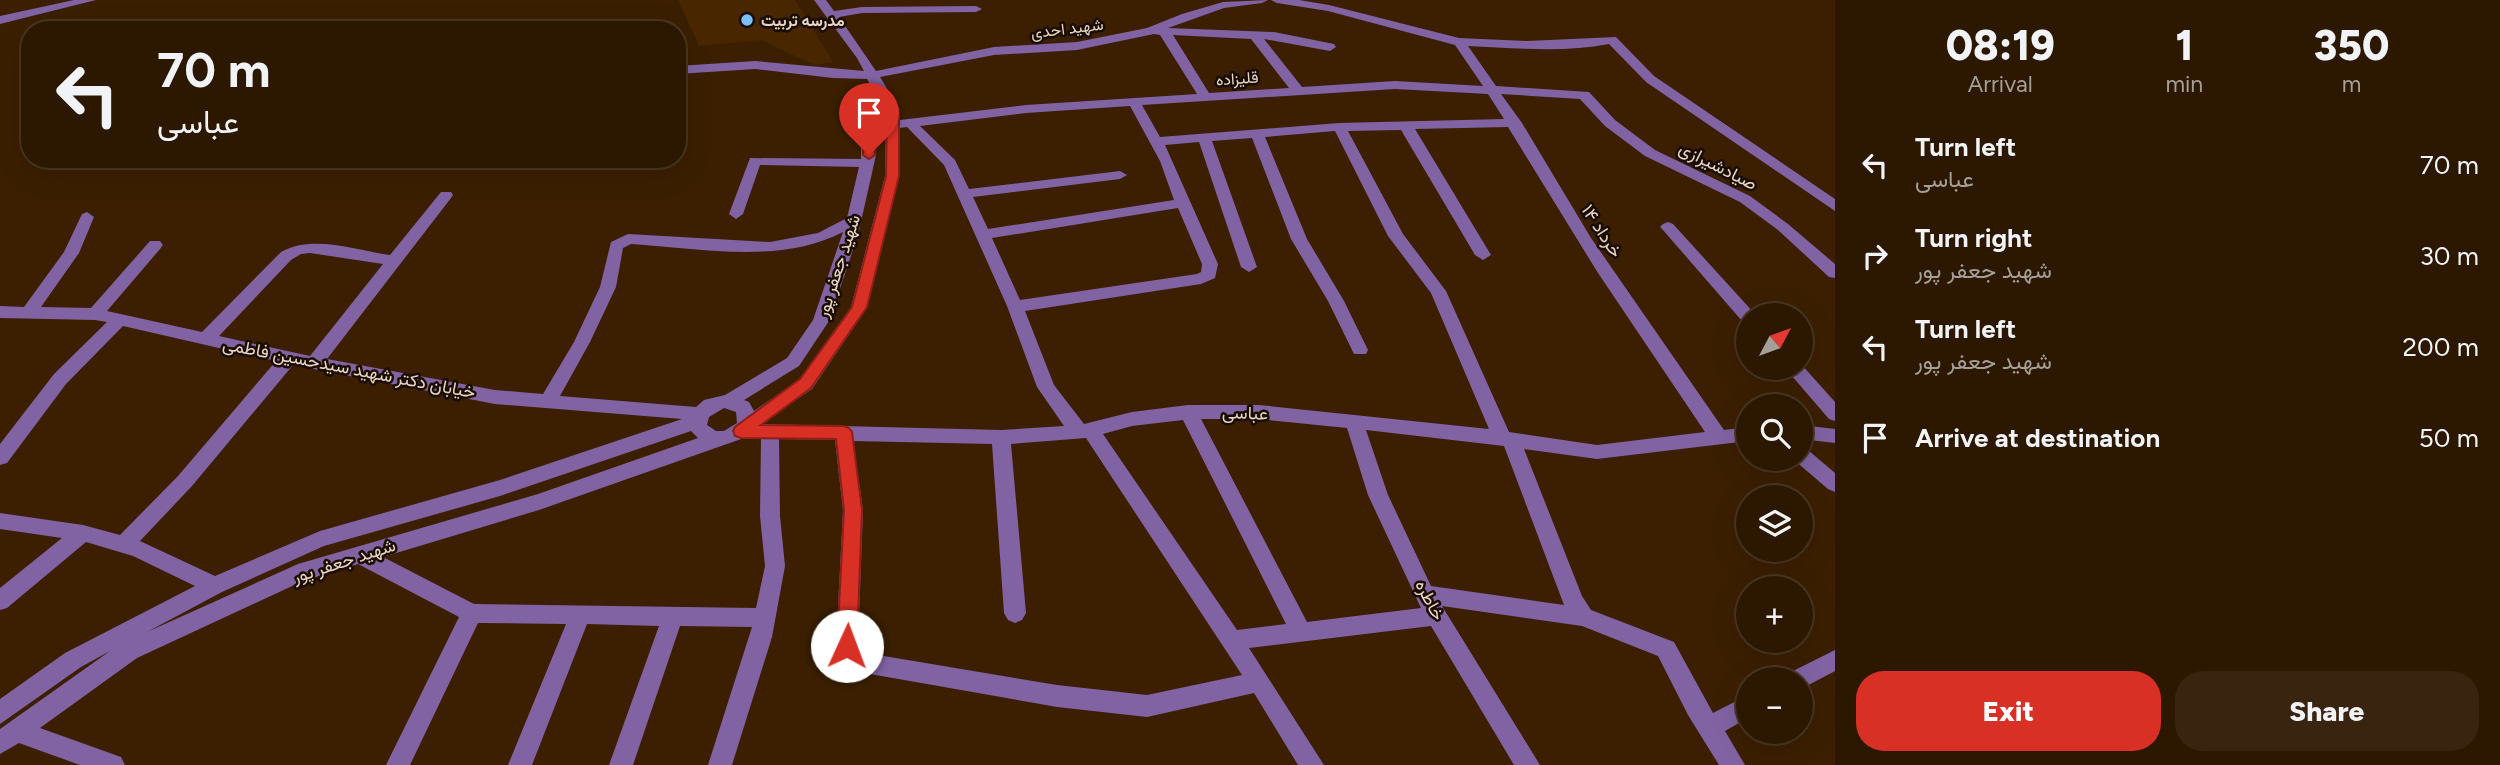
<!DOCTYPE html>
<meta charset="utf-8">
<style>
body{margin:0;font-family:Figtree,Vazirmatn,sans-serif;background:#38240f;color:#f1f3f6;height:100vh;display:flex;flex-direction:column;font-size:26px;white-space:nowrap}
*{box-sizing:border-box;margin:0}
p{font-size:23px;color:#a69f99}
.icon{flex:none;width:38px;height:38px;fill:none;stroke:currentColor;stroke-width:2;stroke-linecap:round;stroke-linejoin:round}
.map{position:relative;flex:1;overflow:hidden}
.side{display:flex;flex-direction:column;background:#2c1700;width:665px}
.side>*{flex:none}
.banner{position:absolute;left:21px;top:21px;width:665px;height:147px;border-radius:28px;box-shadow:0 7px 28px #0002,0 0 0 2px #483622;background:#2c1700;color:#f1f3f6;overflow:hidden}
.needle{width:46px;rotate:49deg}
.buttons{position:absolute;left:1736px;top:303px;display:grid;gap:14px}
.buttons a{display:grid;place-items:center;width:77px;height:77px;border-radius:50%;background:#2c1700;box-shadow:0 7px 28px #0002,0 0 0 2px #483622;font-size:35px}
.pin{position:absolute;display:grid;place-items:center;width:60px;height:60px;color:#fff;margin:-72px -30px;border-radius:50% 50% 50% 0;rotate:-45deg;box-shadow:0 0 7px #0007}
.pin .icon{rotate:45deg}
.me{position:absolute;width:77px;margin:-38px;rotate:2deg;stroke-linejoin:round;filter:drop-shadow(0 0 5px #0008)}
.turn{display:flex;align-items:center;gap:24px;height:147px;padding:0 21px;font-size:32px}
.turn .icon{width:91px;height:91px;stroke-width:2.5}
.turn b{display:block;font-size:49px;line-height:60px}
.eta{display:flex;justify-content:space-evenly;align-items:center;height:119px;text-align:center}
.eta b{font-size:42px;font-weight:800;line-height:49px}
.cta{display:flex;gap:14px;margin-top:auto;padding:14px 21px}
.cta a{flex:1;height:80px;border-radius:28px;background:#d93025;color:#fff;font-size:28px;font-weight:800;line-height:80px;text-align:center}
.cta a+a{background:#38240f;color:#f1f3f6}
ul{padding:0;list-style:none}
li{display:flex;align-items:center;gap:21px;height:91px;padding:0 21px}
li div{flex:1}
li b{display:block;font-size:26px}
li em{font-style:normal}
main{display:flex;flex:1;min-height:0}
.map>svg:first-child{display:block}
</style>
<main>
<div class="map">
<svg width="1835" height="765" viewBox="0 0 1835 765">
<rect width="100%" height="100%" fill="#3b1f00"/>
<!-- built -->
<polygon fill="#482700" points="678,0 795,0 833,62 814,65 761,40 699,46"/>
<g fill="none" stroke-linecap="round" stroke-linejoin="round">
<!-- minor -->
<g fill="#8163a3" fill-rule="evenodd">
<polygon points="74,0 96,0 0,24 0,16"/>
<path d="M814 0H826L834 11 862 7 976 6 982 9 976 12 862 13 839 17 876 71 994 47 1077 42 1147 28 1182 14 1223 2 1268 0 1262 3 1224 8 1168 28 1274 32 1334 44 1336 47 1330 51 1264 39 1302 87 1395 81 1483 86 1455 45 1328 11 1277 3 1271 0H1299L1329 5 1459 38 1527 41 1616 37 1654 76 1835 199V211L1646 82 1609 44C1563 53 1515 48 1468 46L1496 86 1589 92 1615 120 1655 150 1750 196 1788 224 1835 264V278L1829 277 1778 230 1740 202 1645 156 1605 126 1580 99 1501 94 1522 123 1591 238 1724 430 1748 427V441L1597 459 1524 449 1582 596 1591 610 1674 642 1713 713 1748 695V718L1725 731 1745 765H1719L1688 715 1658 656 1582 626 1442 606 1540 765H1514L1431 626 1249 648 1324 765H1298L1254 693 1147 717 1057 707 853 671 845 668 836 646 843 510 835 440 779 439 780 516 785 566 772 637 732 765H708L752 627 680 626 633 765H609L659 626 587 624 532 765H508L566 624 478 623 410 765H386L459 617 358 564 303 581 137 658 40 728 121 757 125 765H80L19 743 0 754V729L110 651 81 667 0 724V699L65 653 195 586 133 556 86 542 7 608 0 610V588L62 538 0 529V513L83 525 120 535 178 476 276 361 123 326 66 384 7 463 0 465V444L54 374 107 322 95 320 0 318V306L24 307 64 252 82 214 87 212 94 217 79 253 41 307 91 308 150 241H160L163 245 160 249 107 311 202 332 281 252C312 234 356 250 390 255L441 192H451L453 195 451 198 327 359 495 390 543 394 574 342 600 287 611 242 628 234 770 242 818 233 847 218 859 167 760 165 743 214 736 219 729 214 750 158 861 159V106L874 92 867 79 833 78 755 69 677 74V66L755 61 864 71 857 58ZM1154 34 1160 35 1197 94 1026 105 900 120V110L880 77 994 55 1077 50ZM1173 35 1251 39 1289 88 1209 93ZM1395 89 1488 94 1504 119 1339 123 1160 137 1142 105ZM880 101 886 110 885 176 851 307 800 379 754 411 749 402 744 400 799 366 829 321 858 235 876 155 875 107ZM1130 106 1160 161 1174 200 988 229 973 197 1120 179 1127 175 1120 171 969 189 955 160 920 126 1026 113ZM907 127 944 165 1007 306 1037 387 1064 426 1001 430 761 424 812 389 867 308 899 176V128ZM1508 127 1598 273 1705 432 1597 445 1509 432 1446 291 1403 234 1348 131 1401 130 1475 255 1483 260 1491 255 1415 129ZM1335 131 1388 236 1431 293 1489 429 1259 405H1188L1132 412 1084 424 1054 385 1025 311 1201 284 1215 278 1218 264 1165 145 1199 142 1241 267 1249 272 1257 267 1212 141 1252 138 1291 239 1328 301 1354 354H1366L1368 350 1344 301 1307 239 1265 137ZM1178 208 1202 264 1201 272 1197 274 1020 300 992 238ZM843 232 813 320 787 358 725 395 704 400 696 407 560 396 590 342 616 287 623 248 631 244C699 248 780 265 843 232ZM310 253 383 264 310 356 219 336 291 260 301 254ZM293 365 495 404 682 419 500 480 320 531 215 576 140 541 192 486ZM724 408 736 412 737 423 724 431H716L707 425 709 417ZM1201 419H1259L1347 428 1368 495 1421 608 1307 622ZM1183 420 1286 624 1237 630 1103 434 1132 426ZM1366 430 1504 446 1564 605 1431 586 1388 495ZM691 431 698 438 538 494 298 564 147 632 222 592 324 546 500 496ZM744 438 761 439 760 516 765 566 756 608 474 604 383 557 539 510ZM1086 438 1242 675 1147 695 1057 685 860 652 858 646 863 510 853 441 992 444 1004 613 1008 620 1015 623 1022 620 1026 613 1011 444Z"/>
<polygon points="1668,222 1673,224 1754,313 1755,315 1748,315 1748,323 1742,321 1663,230 1660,227 1663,224"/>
<polygon points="1801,364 1835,402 1835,421 1829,419 1785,368 1801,368"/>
<polygon points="1801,425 1835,429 1835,443 1801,439"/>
<polygon points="1801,448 1808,450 1835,473 1835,492 1828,489 1794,460 1801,458"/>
<polygon points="1835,650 1835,671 1801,689 1801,679 1788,679 1791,672"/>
</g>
</g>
<!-- route -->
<polygon fill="#d93025" stroke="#8d1f18" stroke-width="2" points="881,90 885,91 899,110 899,176 867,307 811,388 761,425 844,426 849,428 852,432 862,510 857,646 854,653 847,655 840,653 837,646 844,510 836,439 741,438 735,436 733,431 735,427 800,379 852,307 886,176 887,110 880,100 874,107 875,155 869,159 863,155 862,106"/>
<!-- markers -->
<circle fill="#7abff8" stroke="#190c02" stroke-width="2.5" cx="747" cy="20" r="7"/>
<g text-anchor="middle" stroke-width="5" stroke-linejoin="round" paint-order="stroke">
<!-- far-poi labels -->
<g font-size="16" font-weight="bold" fill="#e7d4c3" stroke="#190c02" text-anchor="start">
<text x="761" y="26">مدرسه تربیت</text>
</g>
<!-- far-street labels -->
<g font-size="16" fill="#e7d4c3" stroke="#190c02">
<text transform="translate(1067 28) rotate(-7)" y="6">شهید احدی</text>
<text transform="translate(1237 78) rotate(-4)" y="6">قلیزاده</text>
</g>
<!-- street labels -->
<g font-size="18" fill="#e7d4c3" stroke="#190c02">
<text transform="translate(1718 166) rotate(27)" y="6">صیادشیرازی</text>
<text transform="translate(1602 231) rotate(57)" y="6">۱۴ خرداد</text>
<text transform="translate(838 266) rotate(-72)" y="6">شهید جعفر پور</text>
<text transform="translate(349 368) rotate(11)" y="6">خیابان دکتر شهید سیدحسین فاطمی</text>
<text transform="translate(1245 413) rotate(2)" y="6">عباسی</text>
<text transform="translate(344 561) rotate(-18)" y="6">شهید جعفر پور</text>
<text transform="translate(1430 600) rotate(62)" y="6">خاطره</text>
</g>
</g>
</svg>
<div class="buttons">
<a><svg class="needle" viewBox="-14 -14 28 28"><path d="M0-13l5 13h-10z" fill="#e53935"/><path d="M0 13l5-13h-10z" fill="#a69f99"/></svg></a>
<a><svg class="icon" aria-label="search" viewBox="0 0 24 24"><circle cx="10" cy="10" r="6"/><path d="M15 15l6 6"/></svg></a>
<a><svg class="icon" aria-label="layers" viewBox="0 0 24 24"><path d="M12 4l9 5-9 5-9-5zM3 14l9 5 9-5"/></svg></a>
<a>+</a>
<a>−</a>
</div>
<div class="pin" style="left:869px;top:155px;background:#d93025"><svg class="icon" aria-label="arrive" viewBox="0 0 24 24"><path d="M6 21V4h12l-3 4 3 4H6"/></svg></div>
<svg class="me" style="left:847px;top:646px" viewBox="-20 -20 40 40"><circle r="19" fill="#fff"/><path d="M0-13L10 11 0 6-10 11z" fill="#d93025"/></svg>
<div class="banner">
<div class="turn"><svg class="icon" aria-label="left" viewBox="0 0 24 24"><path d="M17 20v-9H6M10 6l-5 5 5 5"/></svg><div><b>70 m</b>عباسی</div></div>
</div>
</div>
<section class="side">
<div class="eta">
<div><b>08:19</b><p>Arrival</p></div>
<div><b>1</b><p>min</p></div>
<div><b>350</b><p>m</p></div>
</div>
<ul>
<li><svg class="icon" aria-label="left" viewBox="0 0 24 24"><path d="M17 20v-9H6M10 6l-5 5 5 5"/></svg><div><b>Turn left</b><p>عباسی</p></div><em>70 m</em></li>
<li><svg class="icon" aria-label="right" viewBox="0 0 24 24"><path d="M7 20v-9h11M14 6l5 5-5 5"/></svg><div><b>Turn right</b><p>شهید جعفر پور</p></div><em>30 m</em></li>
<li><svg class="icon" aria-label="left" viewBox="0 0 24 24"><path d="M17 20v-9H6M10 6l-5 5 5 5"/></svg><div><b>Turn left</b><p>شهید جعفر پور</p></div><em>200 m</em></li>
<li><svg class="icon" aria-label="arrive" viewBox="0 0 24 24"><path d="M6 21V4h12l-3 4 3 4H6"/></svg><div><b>Arrive at destination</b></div><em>50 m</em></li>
</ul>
<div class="cta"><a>Exit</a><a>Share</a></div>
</section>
</main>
